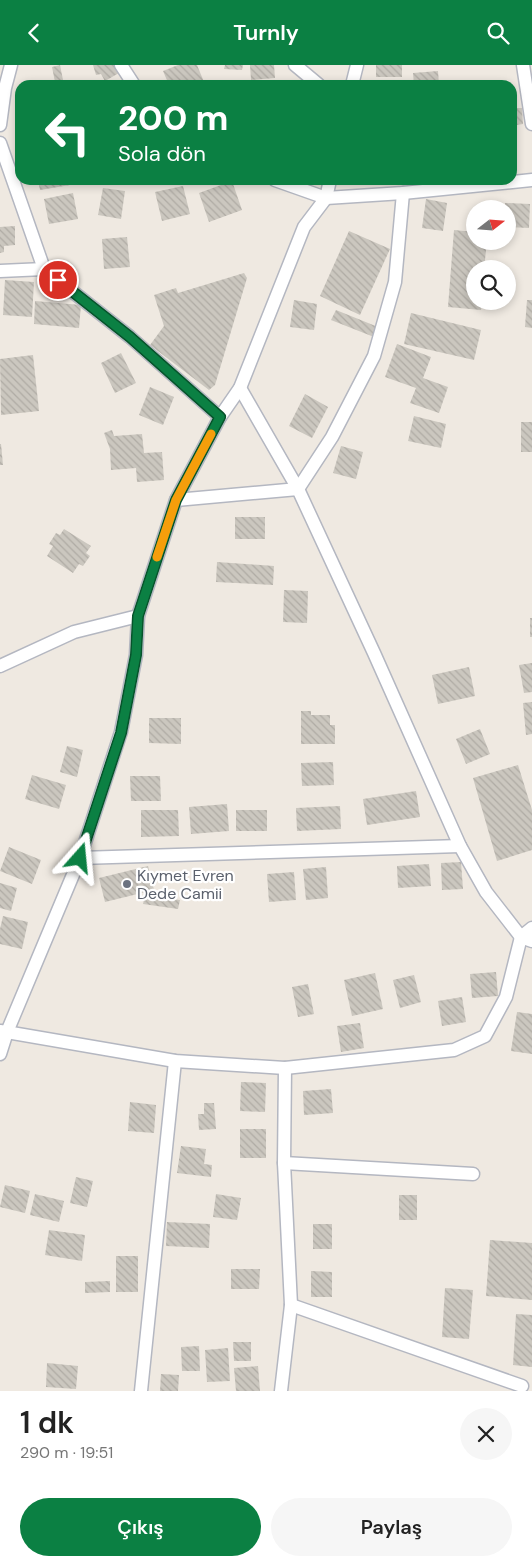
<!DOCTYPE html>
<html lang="tr">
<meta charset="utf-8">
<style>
body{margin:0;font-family:"DM Sans",sans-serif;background:#f6f6f6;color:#222;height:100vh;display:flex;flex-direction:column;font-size:19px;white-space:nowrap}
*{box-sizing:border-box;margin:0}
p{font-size:16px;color:#767676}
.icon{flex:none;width:28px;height:28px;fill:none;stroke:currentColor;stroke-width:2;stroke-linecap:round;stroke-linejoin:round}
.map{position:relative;height:1326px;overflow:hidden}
.drawer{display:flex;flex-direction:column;background:#fff;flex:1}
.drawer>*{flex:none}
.hud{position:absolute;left:15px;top:15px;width:502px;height:105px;border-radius:15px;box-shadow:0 2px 8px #0003;background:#0b8043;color:#fff;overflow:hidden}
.needle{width:32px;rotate:73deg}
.buttons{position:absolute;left:466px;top:135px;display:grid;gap:10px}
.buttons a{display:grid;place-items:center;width:50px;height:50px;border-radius:50%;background:#fff;box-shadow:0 2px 8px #0003;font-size:25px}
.pin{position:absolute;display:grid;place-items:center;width:42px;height:42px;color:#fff;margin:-21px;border:2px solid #fff;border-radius:50%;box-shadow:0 1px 5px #0007}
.me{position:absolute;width:55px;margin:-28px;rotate:18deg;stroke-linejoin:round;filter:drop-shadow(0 0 4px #0008)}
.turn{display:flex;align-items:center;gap:18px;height:105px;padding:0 20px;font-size:22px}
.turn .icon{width:65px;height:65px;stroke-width:2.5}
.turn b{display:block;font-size:35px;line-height:42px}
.round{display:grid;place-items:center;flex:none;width:52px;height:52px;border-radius:26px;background:#f6f6f6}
.summary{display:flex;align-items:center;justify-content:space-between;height:85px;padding:0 20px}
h1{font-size:30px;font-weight:600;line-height:38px}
.action{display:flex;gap:10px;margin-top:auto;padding:10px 20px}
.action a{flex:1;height:58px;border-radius:30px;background:#0b8043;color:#fff;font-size:20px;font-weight:600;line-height:58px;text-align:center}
.action a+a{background:#f6f6f6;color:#222}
header{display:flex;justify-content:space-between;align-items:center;height:65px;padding:0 20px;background:#0b8043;color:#fff;font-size:22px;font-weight:600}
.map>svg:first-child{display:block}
</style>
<header><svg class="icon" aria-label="back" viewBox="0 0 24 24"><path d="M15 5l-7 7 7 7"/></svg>Turnly<svg class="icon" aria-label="search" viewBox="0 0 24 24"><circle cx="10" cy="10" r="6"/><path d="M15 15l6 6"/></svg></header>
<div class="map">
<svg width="532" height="1326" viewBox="0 0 532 1326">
<defs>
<pattern id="building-back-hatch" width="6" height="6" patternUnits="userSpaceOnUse" patternTransform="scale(1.25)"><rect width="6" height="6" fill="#cbc7bf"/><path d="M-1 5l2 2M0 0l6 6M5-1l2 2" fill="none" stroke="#afaba4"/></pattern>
</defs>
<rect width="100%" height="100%" fill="#efe9e1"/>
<!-- building -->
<g fill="url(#building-back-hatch)">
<polygon points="60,0 63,15 55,17 52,2"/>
<polygon points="93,0 114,0 119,8 105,16 101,9 96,10"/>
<polygon points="178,0 197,0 204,17 197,20 169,20 163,6"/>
<polygon points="225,0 243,0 242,5 224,4"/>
<polygon points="250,0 274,0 275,13 251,15"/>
<rect x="376" y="0" width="26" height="12"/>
<polygon points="438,6 439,20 414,20 413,8"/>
<polygon points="512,33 515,33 516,43 522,43 523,59 517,60 517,62 512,62"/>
<polygon points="38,115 81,115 82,118 40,125"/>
<polygon points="232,116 242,145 209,157 199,128"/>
<polygon points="183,121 190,149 162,156 155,127"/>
<polygon points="103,123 125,126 121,154 98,150"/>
<polygon points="73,128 78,154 49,159 44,134"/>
<polygon points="426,134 447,138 443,166 422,163"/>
<polygon points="505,138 530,139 529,163 508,162 508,144 505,144"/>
<polygon points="15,161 15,180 4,181 4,187 0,188 0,162"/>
<polygon points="454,165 475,167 475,176 487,176 484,204 475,204 475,236 482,236 481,245 448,242"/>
<polygon points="349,166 390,184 360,250 320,231"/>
<polygon points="127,172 130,202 104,204 102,174"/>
<polygon points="244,208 247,213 215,320 209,325 150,280 164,261 154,230 176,223 178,228"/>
<polygon points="5,215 34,217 32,252 3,250"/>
<polygon points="294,235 317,239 314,265 290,262"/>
<polygon points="527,235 532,235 532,263 525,262"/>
<polygon points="35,236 81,240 79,263 34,259"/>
<polygon points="336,245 378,262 374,272 331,255"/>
<polygon points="411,248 481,265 474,295 404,279"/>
<polygon points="397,279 431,292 423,313 448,322 439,348 410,338 416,323 385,312"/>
<polygon points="121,288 136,318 115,328 101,298"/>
<polygon points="33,290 39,346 1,350 0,294"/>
<polygon points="150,322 174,332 163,360 139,350"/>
<polygon points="305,329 328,342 312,373 289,361"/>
<polygon points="414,351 446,359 441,383 408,376"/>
<rect x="521" y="357" width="11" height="30"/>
<polygon points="112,365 114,371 142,369 144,388 162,387 164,415 137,417 136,403 111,405 110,384 104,368"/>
<polygon points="0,379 1,379 3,400 0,400"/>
<polygon points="341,381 363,387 356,414 333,408"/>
<rect x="235" y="452" width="30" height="22"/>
<polygon points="64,464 91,481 86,488 90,491 83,501 79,499 73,508 47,491 53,481 49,479 56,468 60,470"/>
<polygon points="217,497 274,501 273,520 216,517"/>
<polygon points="284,525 308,526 307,558 283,557"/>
<rect x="530" y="553" width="2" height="19"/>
<polygon points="532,598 532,627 524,628 519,600"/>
<polygon points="469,602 475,631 438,639 432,610"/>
<polygon points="532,637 532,669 526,670 523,638"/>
<polygon points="301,646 311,646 311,650 330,650 330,660 335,660 335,679 301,679"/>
<polygon points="149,653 181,653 181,679 149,678"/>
<polygon points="480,664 490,689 466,699 456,674"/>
<polygon points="67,681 83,685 77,712 60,707"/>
<polygon points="333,697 334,720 302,721 301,698"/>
<polygon points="518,700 532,745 532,785 497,796 473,713"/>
<polygon points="32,710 66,720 59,744 25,734"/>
<polygon points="130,711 160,711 161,736 131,736"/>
<polygon points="416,726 420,752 367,760 363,734"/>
<polygon points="227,739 229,766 191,769 189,742"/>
<polygon points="340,741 341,764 297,766 296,743"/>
<polygon points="141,745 178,745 179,771 141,772"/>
<rect x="236" y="745" width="31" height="21"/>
<polygon points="9,782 41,795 32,819 0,806"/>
<polygon points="461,797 463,824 442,825 441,798"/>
<polygon points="429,799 431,821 398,823 397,801"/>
<polygon points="148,801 154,825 105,837 99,813"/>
<polygon points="326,802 328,833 306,835 303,804"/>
<polygon points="294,807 296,835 269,837 267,809"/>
<polygon points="0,818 17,823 11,846 0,843"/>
<polygon points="145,830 180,835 178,844 143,839"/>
<polygon points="3,851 28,857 22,884 0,879 0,864"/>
<polygon points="496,907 498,931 472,933 470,909"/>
<polygon points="375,908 383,944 352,951 344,915"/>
<polygon points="414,910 421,937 400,943 393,915"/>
<polygon points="308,919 314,949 298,952 292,922"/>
<polygon points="462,932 466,957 442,961 438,936"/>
<polygon points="517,947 532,949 532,989 511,986"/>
<polygon points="360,958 364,983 341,987 337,961"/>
<polygon points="241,1017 266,1018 265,1047 240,1046"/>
<polygon points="331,1024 333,1048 304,1050 303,1026"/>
<polygon points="130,1037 156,1040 154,1068 128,1066"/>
<polygon points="204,1038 214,1038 216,1064 199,1065 198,1049 204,1049"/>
<rect x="240" y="1064" width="26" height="29"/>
<polygon points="181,1081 206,1084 204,1099 212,1100 211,1112 177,1108"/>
<polygon points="76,1112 93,1116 87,1142 70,1138"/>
<polygon points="5,1120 30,1126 25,1148 0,1142"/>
<polygon points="35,1129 64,1136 59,1157 30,1150"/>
<polygon points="216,1129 241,1133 237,1155 213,1152"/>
<rect x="399" y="1130" width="18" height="25"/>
<polygon points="167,1157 210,1159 209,1183 166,1181"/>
<rect x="313" y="1159" width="19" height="25"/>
<polygon points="49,1165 85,1170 82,1196 45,1190"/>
<polygon points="490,1175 532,1178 532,1235 486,1231"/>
<rect x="116" y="1191" width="22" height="36"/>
<polygon points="231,1204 260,1204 259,1224 231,1224"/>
<polygon points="311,1206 332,1207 332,1232 311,1232"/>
<polygon points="110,1216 110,1227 85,1228 85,1217"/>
<polygon points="445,1223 473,1225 469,1274 442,1272"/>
<polygon points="516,1249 532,1250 532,1302 513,1300"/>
<polygon points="233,1277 251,1277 251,1296 234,1296"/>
<polygon points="199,1281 200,1306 182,1306 181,1282"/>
<polygon points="228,1283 230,1316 207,1317 205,1285"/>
<polygon points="47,1298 78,1301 76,1324 46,1322"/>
<polygon points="258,1301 260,1326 236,1326 234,1303"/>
<polygon points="161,1309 179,1310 178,1326 160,1326"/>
</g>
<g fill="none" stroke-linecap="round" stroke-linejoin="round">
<!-- minor casing -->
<g stroke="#b4b7c1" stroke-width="15">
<g id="minor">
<polyline points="121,0 134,20"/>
<polyline points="295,0 319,20"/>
<polyline points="523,0 532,59"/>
<polyline points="352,20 357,0"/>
<polyline points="0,60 5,23 11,0"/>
<polyline points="0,78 44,204 130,272 220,352"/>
<polyline points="275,115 326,133 403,128 532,115"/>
<polyline points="0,206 44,204"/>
<polyline points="240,323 298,424 374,588 460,781 486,827 521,872 532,876"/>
<polyline points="176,435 298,424 332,372 374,291 395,217 403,128"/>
<polyline points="0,601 74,567 138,551"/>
<polyline points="80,793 460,781"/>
<polyline points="0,966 175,996 285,1003 454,985 485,971 506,932 521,872 532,863"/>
<polyline points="0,989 7,967 80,793 121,667 136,590 138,551 176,435 220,352 240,323 304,162 326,133 330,115"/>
<polyline points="284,1098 473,1109"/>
<polyline points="291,1240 522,1321"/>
<polyline points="141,1326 175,996"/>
<polyline points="281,1326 291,1240 284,1098 285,1003"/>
</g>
</g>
<!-- minor -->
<use href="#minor" stroke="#fff" stroke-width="12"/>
</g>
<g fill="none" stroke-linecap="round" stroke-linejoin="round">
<!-- route casing -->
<g stroke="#07532c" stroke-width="12">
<polyline id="route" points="58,215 130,272 220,352 176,435 138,551 136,590 121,668 80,793"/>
</g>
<!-- route -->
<use href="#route" stroke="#0b8043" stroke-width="9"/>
<!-- slow -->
<polyline stroke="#f59e0b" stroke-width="9" points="157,492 176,435 211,369"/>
</g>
<!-- markers -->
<circle fill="#6b7280" stroke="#fff" stroke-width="2" cx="127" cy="819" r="5"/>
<g text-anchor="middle" stroke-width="4.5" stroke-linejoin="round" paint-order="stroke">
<!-- worship labels -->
<g font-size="16" fill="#5b616d" stroke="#fff" text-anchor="start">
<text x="137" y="816">Kıymet Evren<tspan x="137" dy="18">Dede Camii</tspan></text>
</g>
</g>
</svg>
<div class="buttons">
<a><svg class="needle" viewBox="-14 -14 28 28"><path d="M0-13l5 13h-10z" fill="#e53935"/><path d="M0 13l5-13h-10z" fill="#767676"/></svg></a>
<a><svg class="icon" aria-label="search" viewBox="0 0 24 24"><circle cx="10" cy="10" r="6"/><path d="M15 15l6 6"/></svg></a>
</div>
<div class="pin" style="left:58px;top:215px;background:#d93025"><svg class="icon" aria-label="arrive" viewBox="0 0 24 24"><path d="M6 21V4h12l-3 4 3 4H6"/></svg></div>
<svg class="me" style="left:80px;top:793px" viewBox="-20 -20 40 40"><path d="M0-17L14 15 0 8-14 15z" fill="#0b8043" stroke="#fff" stroke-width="4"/></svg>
<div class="hud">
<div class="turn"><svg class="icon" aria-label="left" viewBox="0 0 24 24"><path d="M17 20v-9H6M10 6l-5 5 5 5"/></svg><div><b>200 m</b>Sola dön</div></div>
</div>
</div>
<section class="drawer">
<div class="summary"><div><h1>1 dk</h1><p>290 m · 19:51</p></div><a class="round"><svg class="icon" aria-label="close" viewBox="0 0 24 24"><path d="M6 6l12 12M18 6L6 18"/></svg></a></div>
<div class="action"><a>Çıkış</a><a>Paylaş</a></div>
</section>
